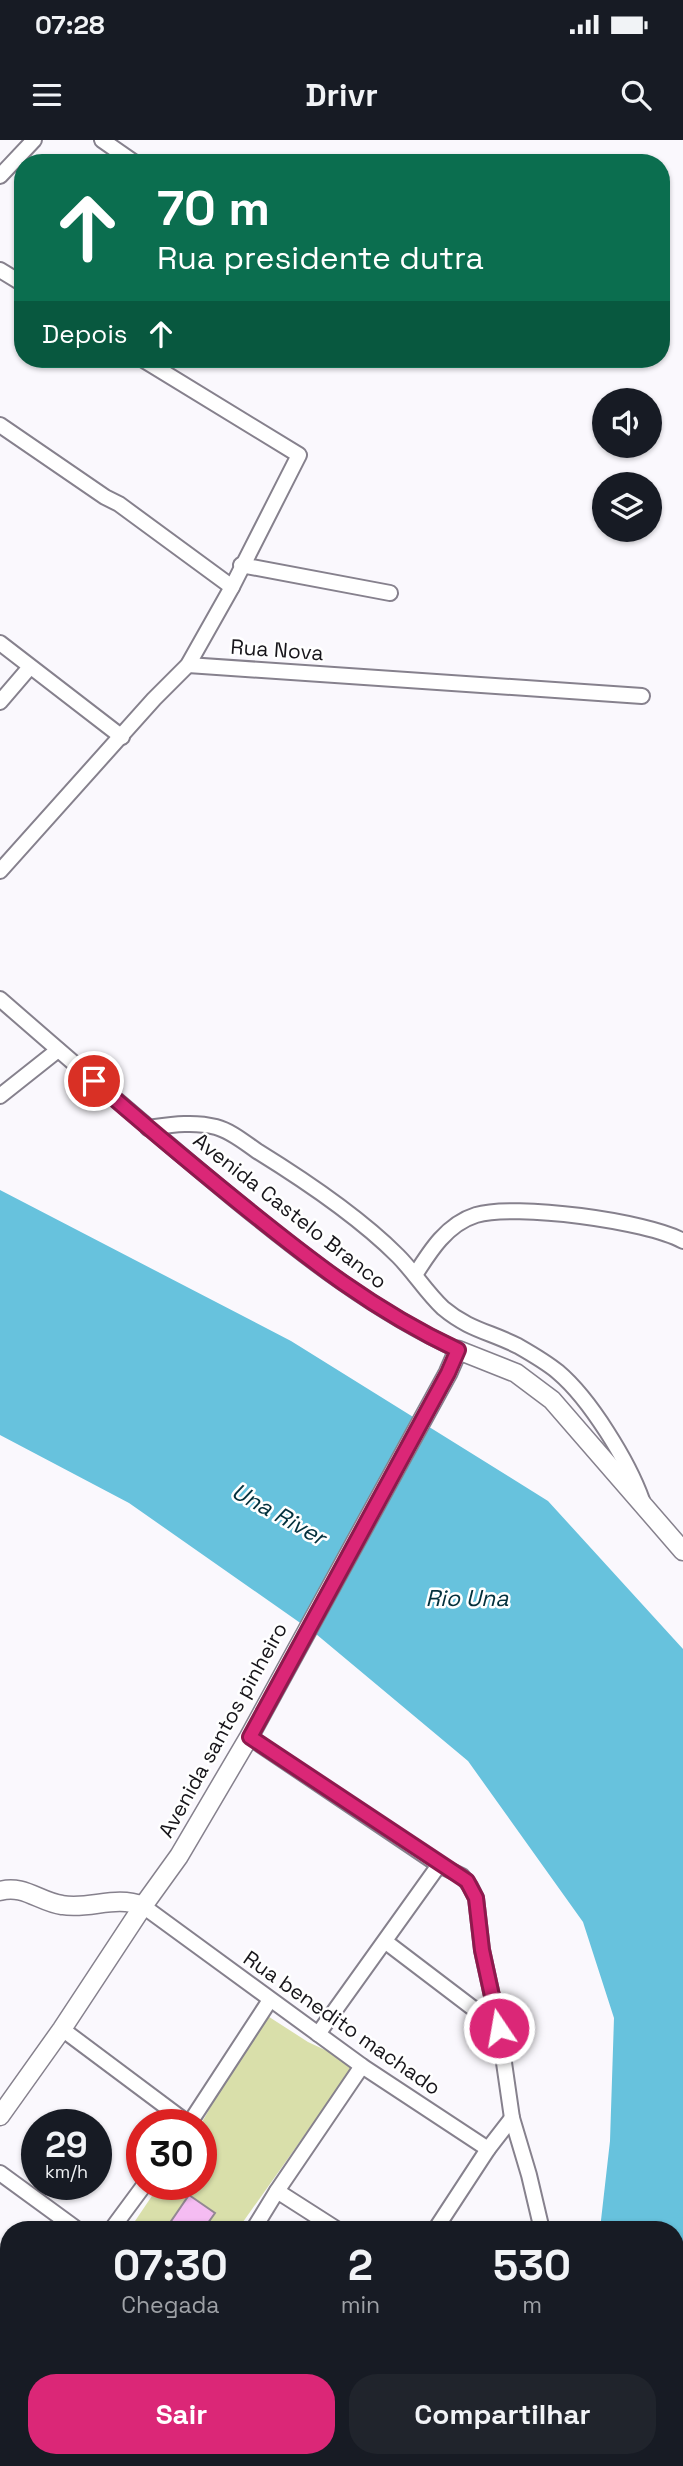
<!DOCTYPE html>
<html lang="pt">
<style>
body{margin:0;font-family:"Space Grotesk",sans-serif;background:#20242c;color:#f1f3f6;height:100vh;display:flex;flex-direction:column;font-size:26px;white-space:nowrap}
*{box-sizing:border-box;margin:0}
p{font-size:23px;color:#9ea1a6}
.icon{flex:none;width:38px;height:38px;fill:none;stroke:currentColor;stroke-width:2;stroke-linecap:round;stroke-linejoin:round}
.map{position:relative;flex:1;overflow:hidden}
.sheet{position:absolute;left:0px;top:2081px;width:684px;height:247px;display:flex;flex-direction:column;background:#171b24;border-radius:28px 28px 0 0;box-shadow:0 2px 5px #0004}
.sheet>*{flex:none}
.guide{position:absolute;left:14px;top:14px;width:656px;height:214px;border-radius:28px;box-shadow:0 2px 5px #0004;background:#0b6e4f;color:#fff;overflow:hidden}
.controls{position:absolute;left:592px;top:248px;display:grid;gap:14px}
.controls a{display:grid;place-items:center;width:70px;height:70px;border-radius:50%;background:#171b24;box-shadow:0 2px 5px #0004;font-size:35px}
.speed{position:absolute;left:21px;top:1969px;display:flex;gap:14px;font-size:35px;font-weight:700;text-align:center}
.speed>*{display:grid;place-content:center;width:91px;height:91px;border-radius:50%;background:#171b24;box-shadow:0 2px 5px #0004;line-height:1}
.speed small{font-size:18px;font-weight:400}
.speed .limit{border:10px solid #d22;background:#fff;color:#111}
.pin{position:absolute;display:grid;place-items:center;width:60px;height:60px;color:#fff;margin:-30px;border:4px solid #fff;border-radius:50%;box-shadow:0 2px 7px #0007}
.me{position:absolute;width:77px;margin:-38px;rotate:348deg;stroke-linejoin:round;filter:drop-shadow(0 0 5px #0008)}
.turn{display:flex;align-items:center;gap:24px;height:147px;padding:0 28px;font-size:32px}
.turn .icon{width:91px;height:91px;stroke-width:2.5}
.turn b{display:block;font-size:49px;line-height:60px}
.then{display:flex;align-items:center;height:66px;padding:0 28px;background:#0003;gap:14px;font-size:26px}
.eta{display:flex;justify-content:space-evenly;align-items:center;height:119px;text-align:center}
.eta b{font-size:42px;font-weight:800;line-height:49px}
.primary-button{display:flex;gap:14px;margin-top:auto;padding:14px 28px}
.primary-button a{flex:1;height:80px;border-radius:28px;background:#db2777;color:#fff;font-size:28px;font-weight:800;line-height:80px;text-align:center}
.primary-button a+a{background:#20242c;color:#f1f3f6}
.status{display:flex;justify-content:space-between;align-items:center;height:49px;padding:0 35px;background:#171b24;direction:ltr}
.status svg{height:19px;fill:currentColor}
header{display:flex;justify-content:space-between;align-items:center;height:91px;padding:0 28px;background:#171b24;font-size:32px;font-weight:800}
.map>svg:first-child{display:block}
</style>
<div class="status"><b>07:28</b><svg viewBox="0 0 49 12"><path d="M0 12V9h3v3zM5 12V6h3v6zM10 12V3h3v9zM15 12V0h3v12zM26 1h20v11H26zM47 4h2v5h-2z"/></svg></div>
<header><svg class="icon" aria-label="menu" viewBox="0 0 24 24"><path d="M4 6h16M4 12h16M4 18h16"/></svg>Drivr<svg class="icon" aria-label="search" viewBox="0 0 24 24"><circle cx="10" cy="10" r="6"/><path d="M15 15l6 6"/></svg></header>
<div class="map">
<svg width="683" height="2326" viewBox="0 0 683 2326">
<rect width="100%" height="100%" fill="#faf8fd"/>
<!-- green -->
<polygon fill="#d9dfaa" points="263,1873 308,1902 355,1924 238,2089 129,2090 160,2044 201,2044 201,1984"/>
<!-- water -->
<polygon fill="#67c2dd" points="0,1050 291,1201 548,1361 683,1509 683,2326 373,2326 372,2319 676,2319 676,2090 600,2089 610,2001 614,1878 583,1782 468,1621 316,1494 129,1363 0,1295"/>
<!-- building -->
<polygon fill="#f5bcf2" stroke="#938892" stroke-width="2" points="189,2055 215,2073 203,2090 165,2090"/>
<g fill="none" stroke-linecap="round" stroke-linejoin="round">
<!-- minor casing -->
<g stroke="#86818d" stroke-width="18">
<g id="minor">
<polyline points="102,0 135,23"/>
<polyline points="0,36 34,0"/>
<polyline points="0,130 23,144"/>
<polyline points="0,285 105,357 119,364 232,447"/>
<polyline points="241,425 390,453"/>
<polyline points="0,503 122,597"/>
<polyline points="188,525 642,556"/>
<polyline points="0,562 30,527"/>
<polyline points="0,731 154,559 188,525 232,447 299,315 142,219"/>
<path d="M0 859C78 927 155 994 234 1059 305 1117 375 1172 458 1210"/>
<polyline points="0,956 58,910"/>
<path d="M148 988C170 985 193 981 216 987 231 991 244 1002 257 1011 304 1040 359 1077 398 1116 414 1132 426 1152 443 1168 469 1190 491 1192 518 1206 532 1214 546 1222 558 1232 590 1259 628 1321 642 1360"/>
<path d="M415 1135C430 1111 447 1084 476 1075 515 1063 647 1081 683 1101"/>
<polyline points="249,1597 439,1725 318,1894"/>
<polyline points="439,1725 462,1736 470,1746 476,1758 482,1810 499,1888 512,1978 529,2035 542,2090"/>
<polyline points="143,1766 362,1926 488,2009 512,1978"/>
<polyline points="386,1802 499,1888"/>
<polyline points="62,1889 189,1984"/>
<polyline points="189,1984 270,1860"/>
<polyline points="0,2033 78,2090"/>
<polyline points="277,2051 338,2090"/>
<polyline points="111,2090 145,2044"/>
<polyline points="253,2090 277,2051 362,1926"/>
<polyline points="435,2090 488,2009"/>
<polyline points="0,2210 9,2216"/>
<polyline points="284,2319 285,2326"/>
<polyline points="93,2326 99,2319"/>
</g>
</g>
<!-- tertiary casing -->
<g stroke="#86818d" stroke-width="21">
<g id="tertiary">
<path d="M0 1751C23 1744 40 1762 62 1765 90 1770 115 1755 143 1766"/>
<polyline points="0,1976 62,1889 143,1766 179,1716 249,1597 448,1233 458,1210 516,1233 552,1260 683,1411"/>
</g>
</g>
<!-- minor -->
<use href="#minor" stroke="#fff" stroke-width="14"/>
<!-- tertiary -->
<use href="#tertiary" stroke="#fff" stroke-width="18"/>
</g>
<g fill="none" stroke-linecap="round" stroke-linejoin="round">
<!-- route casing -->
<g stroke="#8e194d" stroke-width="18">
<path id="route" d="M94 941C141 982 189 1022 237 1061 310 1120 373 1170 458 1210L448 1233 250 1597 467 1741 476 1758 482 1810 499 1888"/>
</g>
<!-- route -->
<use href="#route" stroke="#db2777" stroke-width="12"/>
</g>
<g text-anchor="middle" stroke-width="5" stroke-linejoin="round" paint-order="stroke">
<!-- street labels -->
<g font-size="21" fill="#17151a" stroke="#fff">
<text transform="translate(277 510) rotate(4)" y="7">Rua Nova</text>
<text transform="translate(290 1071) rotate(38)" y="7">Avenida Castelo Branco</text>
<text transform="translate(223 1590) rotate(-61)" y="7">Avenida santos pinheiro</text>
<text transform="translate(342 1883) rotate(35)" y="7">Rua benedito machado</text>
</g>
<!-- water labels -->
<g font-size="23" font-style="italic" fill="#03303c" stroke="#fff">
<text transform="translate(279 1374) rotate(29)" y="8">Una River</text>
<text x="467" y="1466">Rio Una</text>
</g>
</g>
</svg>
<div class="controls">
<a><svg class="icon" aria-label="sound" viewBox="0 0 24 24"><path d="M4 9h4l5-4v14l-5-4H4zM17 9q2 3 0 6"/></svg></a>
<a><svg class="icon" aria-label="layers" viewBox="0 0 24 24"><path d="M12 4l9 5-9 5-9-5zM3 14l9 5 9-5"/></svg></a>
</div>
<div class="speed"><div>29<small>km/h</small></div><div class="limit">30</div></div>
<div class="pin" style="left:94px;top:941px;background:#d93025"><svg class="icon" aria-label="arrive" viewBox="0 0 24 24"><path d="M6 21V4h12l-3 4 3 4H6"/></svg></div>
<svg class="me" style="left:499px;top:1888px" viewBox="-20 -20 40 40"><circle r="17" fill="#db2777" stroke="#fff" stroke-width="3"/><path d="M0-11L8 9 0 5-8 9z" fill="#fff"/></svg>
<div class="guide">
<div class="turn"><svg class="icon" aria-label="ahead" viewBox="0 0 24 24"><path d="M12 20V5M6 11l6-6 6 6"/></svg><div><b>70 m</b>Rua presidente dutra</div></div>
<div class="then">Depois<svg class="icon" aria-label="ahead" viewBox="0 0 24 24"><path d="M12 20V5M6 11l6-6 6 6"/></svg></div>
</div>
<section class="sheet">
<div class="eta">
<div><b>07:30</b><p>Chegada</p></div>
<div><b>2</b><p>min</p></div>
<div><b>530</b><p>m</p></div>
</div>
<div class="primary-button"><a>Sair</a><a>Compartilhar</a></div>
</section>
</div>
